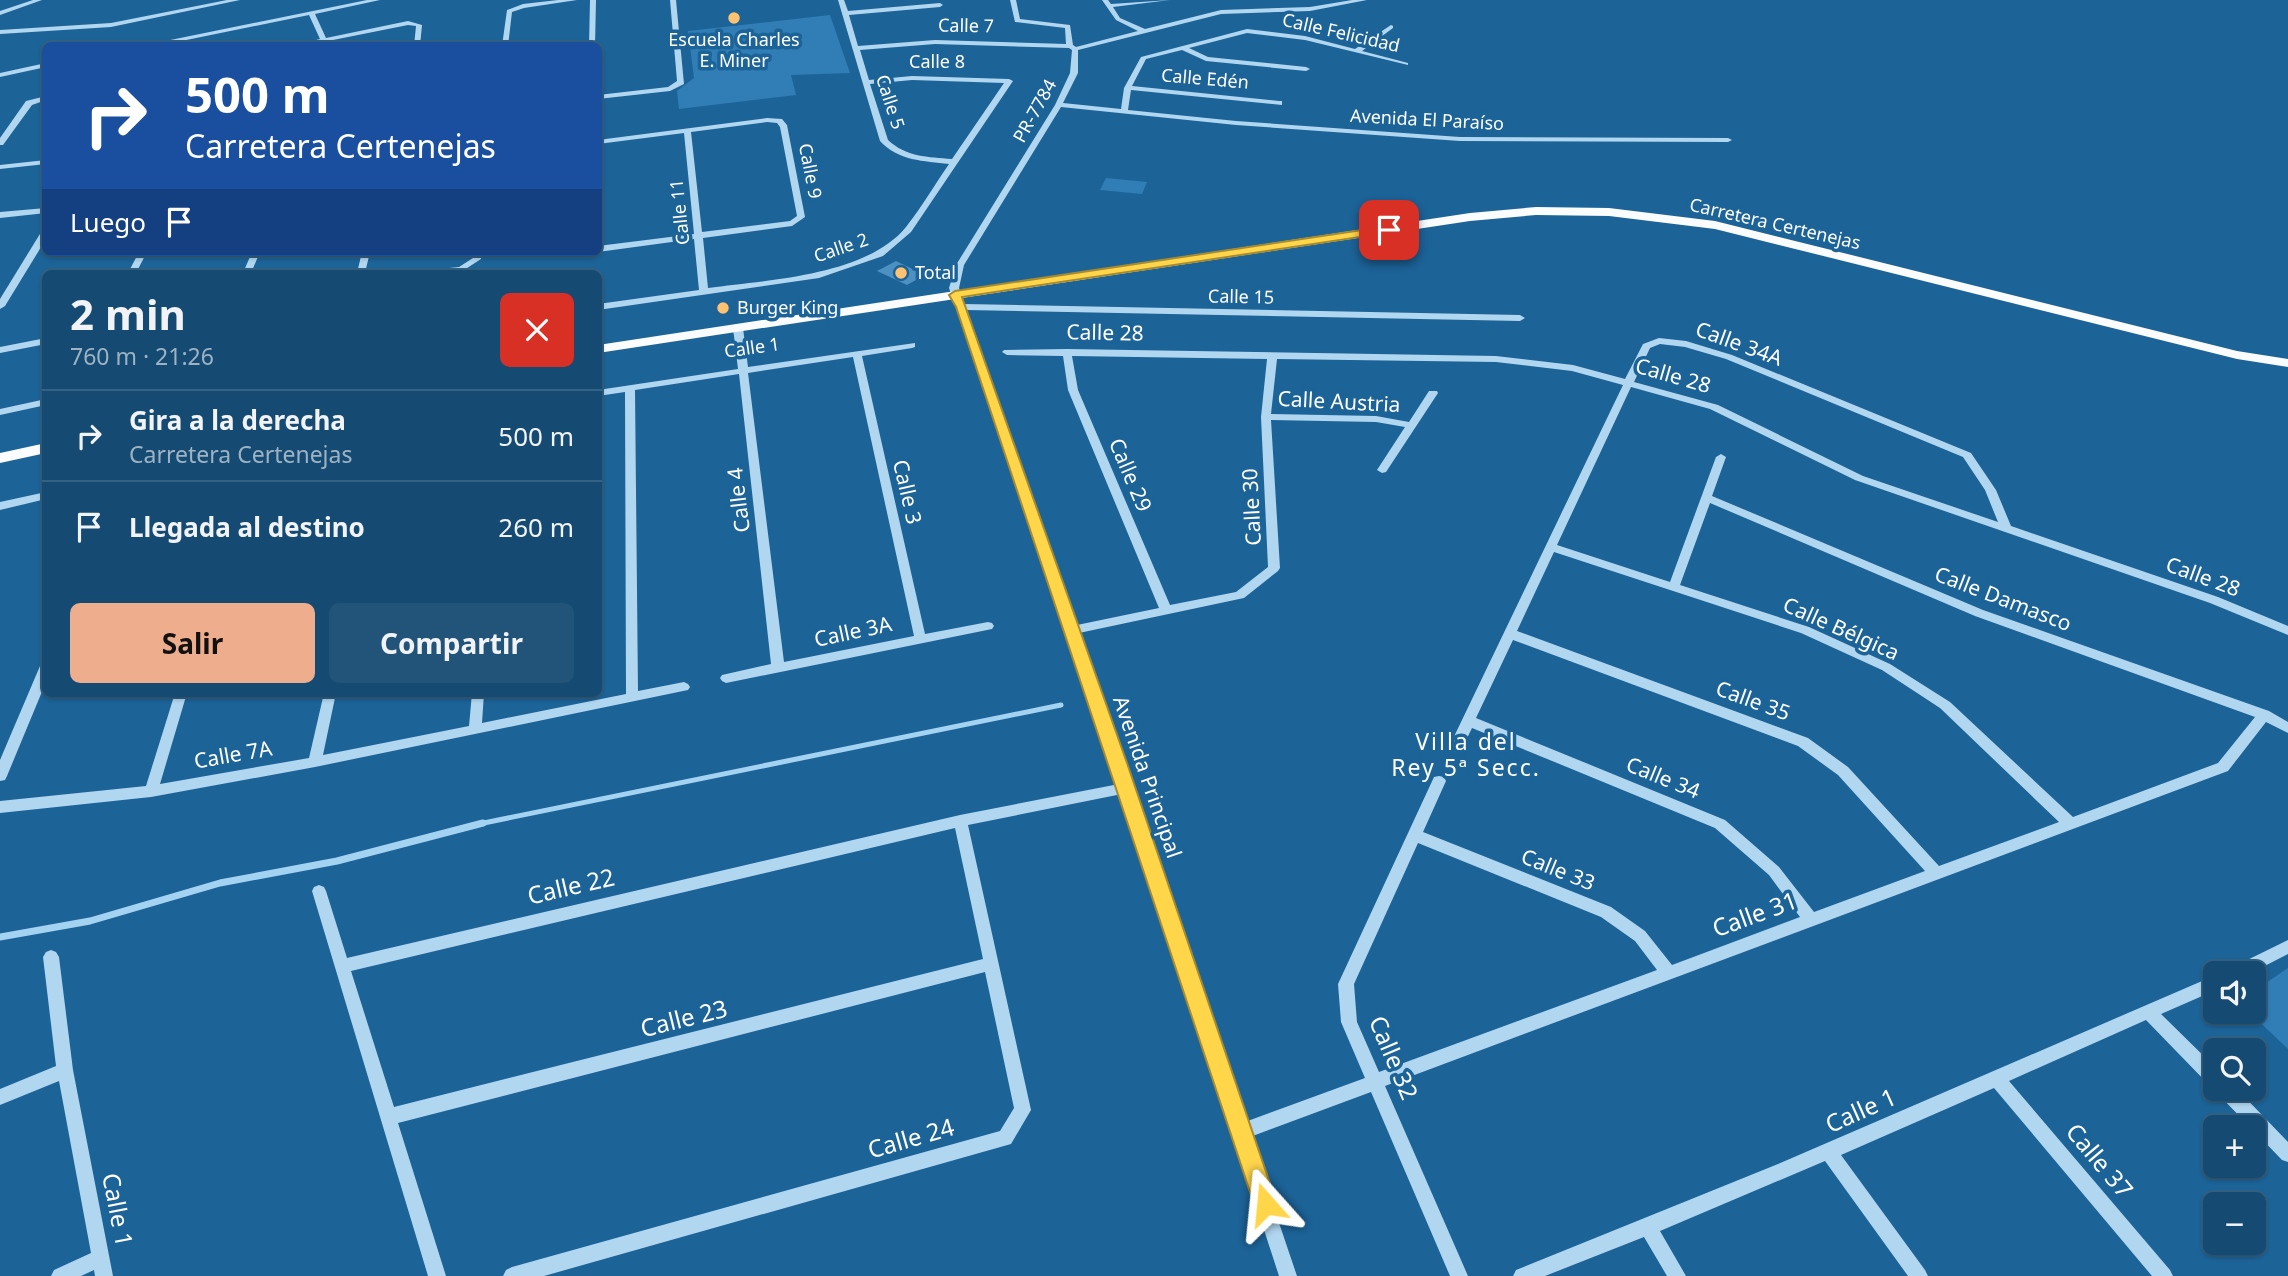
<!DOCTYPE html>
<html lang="es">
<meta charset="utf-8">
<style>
body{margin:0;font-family:"Noto Sans",sans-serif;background:#22547a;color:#f1f3f6;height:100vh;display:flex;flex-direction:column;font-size:26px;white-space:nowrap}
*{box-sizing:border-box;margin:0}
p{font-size:23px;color:#9db3c4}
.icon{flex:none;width:38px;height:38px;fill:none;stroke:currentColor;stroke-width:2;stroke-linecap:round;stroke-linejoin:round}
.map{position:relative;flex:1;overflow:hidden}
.panel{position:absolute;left:42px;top:270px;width:560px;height:427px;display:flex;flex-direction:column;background:#154a72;border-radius:10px;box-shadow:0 2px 5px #0004,0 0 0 2px #346284}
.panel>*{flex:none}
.top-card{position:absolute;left:42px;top:42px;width:560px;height:214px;border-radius:10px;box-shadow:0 2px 5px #0004,0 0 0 2px #346284;background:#1a4fa0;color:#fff;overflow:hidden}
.tools{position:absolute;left:2203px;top:961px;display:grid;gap:14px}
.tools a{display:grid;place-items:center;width:63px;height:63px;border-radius:10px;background:#154a72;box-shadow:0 2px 5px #0004,0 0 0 2px #346284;font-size:35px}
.pin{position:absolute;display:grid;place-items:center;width:60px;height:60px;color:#fff;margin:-30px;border-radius:14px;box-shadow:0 4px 10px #0006}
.me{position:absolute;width:77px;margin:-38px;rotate:342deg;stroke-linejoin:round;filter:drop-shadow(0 0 5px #0008)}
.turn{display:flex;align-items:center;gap:24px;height:147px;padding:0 28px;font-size:32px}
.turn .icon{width:91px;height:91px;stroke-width:2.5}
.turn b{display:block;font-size:49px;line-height:60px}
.then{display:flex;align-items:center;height:66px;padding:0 28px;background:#0003;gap:14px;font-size:26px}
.round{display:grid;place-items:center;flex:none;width:74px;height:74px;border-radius:10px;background:#22547a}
.summary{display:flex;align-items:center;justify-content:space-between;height:119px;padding:0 28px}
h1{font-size:42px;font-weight:700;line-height:52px}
.button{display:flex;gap:14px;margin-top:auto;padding:14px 28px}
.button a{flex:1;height:80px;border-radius:10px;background:#eead8d;color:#111;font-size:28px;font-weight:700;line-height:80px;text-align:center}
.button a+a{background:#22547a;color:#f1f3f6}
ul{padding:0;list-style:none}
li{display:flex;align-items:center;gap:21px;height:91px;padding:0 28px;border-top:2px solid #346284}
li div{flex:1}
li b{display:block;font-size:26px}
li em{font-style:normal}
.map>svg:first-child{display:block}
</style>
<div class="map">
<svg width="2288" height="1276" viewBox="0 0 2288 1276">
<rect width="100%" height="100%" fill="#1c6398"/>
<!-- green -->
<g fill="#307eb5">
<polygon points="830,15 850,73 791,75 796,95 679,109 677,91 694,78 688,31"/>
<polygon points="1106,178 1147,182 1142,194 1100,190"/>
<polygon points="2288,968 2288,1049 2249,1012 2254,1012 2254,991"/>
</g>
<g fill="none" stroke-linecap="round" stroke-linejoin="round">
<!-- stream-far1 -->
<polyline stroke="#a4d3f2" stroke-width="5" points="474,825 1061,705"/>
<!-- stream -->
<polyline stroke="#a4d3f2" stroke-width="7" points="0,937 90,921 220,883 337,861 483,823"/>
</g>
<!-- building -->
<polygon fill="#4d90c2" points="896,261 925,275 907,285 877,271"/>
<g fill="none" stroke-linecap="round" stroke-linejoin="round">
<!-- minor -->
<g fill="#b1d6f0" fill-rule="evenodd">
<polygon points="33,0 42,0 0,15 0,11"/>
<polygon points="227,0 240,0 111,27 0,34 0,30 111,23"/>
<polygon points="367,0 380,0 315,14 326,38 408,21 422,25 420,46 414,46 416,26 408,25 328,41 329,46 323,46 321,43 292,46 320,39 309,15 157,46 141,46"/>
<polygon points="558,0 577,0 524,8 512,12 508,46 502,46 507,10 523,4"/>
<polygon points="590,0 596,0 595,46 589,46"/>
<polygon points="670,0 676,0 684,84 670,91 598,99 598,95 668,87 677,81"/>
<path d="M838 0H844L848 11 940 3 943 5 940 7 849 15 858 46 935 40 1066 44 1065 28 1015 22 1010 0H1016L1020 19 1070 25 1073 45 1076 47 1138 31 1116 20 1102 0H1108L1111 4 1170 0 1113 7 1120 18 1145 29 1221 10 1310 7 1352 0H1367L1310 11 1221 14 1078 50V73L1063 103 1121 109 1124 88 1141 57 1247 29 1305 36 1355 49 1391 25 1393 26V28L1362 51 1408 63V65L1305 40 1247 33 1189 48 1208 57 1306 67 1310 69 1306 71 1206 61 1182 50 1146 59 1132 86 1279 101H1282V105L1131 90 1128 110 1236 121 1460 137 1728 138 1732 140 1728 142 1460 141 1236 125 1061 107 964 265 959 288 964 304 1520 315 1525 318 1520 321 966 310 1077 625 1159 608 1068 390 1063 356 1007 355 1002 352 1004 350 1067 349 1496 356 1573 365 1625 379 1643 344 1659 338 1686 341 1732 355 1971 453 1996 490 2011 526 2218 597 2288 626V635L2210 603 1855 480 1710 409 1631 387 1557 545 1670 582 1716 457 1721 454 1726 457 1712 496 1983 610 2269 711 2288 722V733L2266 722 2228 771 1385 1086 1468 1276H1450L1371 1092 1250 1137 1297 1276H1279L1122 794 968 825 1031 1110 1011 1144 544 1276H503L506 1270 512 1267 1000 1131 1014 1108 985 972 398 1123 446 1276H428L312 891 314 887 319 885 324 887 326 891 347 958 960 815 1119 784 949 288 956 265 1055 105 1070 73 1072 50 1069 48 935 44 860 50 869 80 912 76 1009 79 1013 81 911 232 883 256 819 278 598 310V304L699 290 694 239 598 252V246L694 234 684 133 598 144V140L767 118 782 119 787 125 805 217 792 226 703 238 708 288C767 280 866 276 906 227 922 207 935 184 949 164 924 161 898 161 880 141ZM912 80 1004 83 952 159C928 157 906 157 888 140L870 84ZM767 122 777 123 780 127 797 216 790 221 702 232 691 132ZM1660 344 1685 347 1726 359 1963 457 1985 490 1998 522 1863 476 1718 405 1634 382 1650 348ZM1072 356 1267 359 1261 417 1268 567 1236 592 1170 605 1078 390ZM1277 359 1496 362 1572 371 1623 385 1449 747 1451 751 1456 752 1461 751 1472 728 1715 828 1769 875 1800 917 1672 965 1645 931 1611 907 1423 832 1446 781 1444 777 1439 776 1434 777 1338 984 1341 1022 1365 1078 1245 1122 1134 788 1079 633 1244 598 1278 571 1280 568 1271 420 1376 422 1405 427 1377 470 1382 473 1386 472 1438 393 1437 391H1429L1409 422 1376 416 1271 414ZM1710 503 1975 616 2255 717 2218 763 2073 817 1950 702 1890 664 1809 627 1680 585ZM1554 552 1801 633 1882 670 1940 708 2059 822 1939 866 1848 767 1808 738 1517 631ZM1513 640 1798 746 1838 775 1925 871 1814 912 1779 867 1725 820 1476 718ZM955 828 983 959 394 1107 351 971ZM1418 843 1601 917 1635 941 1657 970 1379 1072 1357 1022 1354 984Z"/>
<polygon points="46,63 46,67 0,77 0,73"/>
<polygon points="46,96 46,100 32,105 3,145 0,145 0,138 26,101"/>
<polygon points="46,160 46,164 0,169 0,165"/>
<polygon points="46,208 46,213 0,218 0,212"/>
<polygon points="43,229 46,229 46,239 5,306 0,309 0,299"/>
<polygon points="139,252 147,252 136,273 128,273"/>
<polygon points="252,252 260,252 251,273 243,273"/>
<polygon points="362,252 370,252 365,273 357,273"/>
<polygon points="473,252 481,252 481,259 461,272 425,273 429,270 459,267 473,258"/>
<path d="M738 325 743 328 748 367 915 343V347L912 348 862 356 925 634 988 622 992 623 994 626 992 629 726 683 722 681 720 678 722 675 771 664 739 374 635 390 638 691 684 682 688 684 690 687 688 690 315 767 151 797 0 813V801L146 786 175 693H187L160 784 309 758 324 693H336L323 755 469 726 472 693H484L482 723 626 694 625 392 598 396V390L738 369 733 328ZM853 357 914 636 784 662 748 373Z"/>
<polygon points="46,338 46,344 0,353 0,347"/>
<polygon points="46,399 46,405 0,415 0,409"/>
<polygon points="46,492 46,499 0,510 0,502"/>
<polygon points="46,661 46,682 7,776 5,780 0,781 0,760 40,666"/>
<polygon points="2288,940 2288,954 2251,973 2228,973 2231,968"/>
<polygon points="51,950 56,952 59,957 73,1070 113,1276 95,1276 94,1270 81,1276 51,1276 54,1270 91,1253 59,1081 0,1105 0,1089 56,1066 43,957 46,952"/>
<polygon points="2216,975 2216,990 2161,1014 2216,1068 2216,1088 2210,1086 2146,1020 2009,1081 2170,1270 2173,1276 2152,1276 1994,1088 1841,1155 1925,1270 1928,1276 1908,1276 1825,1161 1660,1231 1686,1276 1667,1276 1644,1237 1545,1276 1513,1276 1516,1270 1778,1164"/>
<polygon points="2216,1088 2236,1088 2288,1142 2288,1162 2282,1160 2254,1131 2254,1127 2250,1127 2218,1094"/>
</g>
<!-- major -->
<g fill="#fafcff" fill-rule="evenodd">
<polygon points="1536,207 1609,208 1715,221 2237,351 2288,359 2288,367 2237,359 1715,229 1609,216 1536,215 1470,221 598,353 598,345 1470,213"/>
<polygon points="46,443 46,453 0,463 0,453"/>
</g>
</g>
<!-- route -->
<polygon fill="#ffd54a" stroke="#a68a30" stroke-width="2" points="1389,226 1393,227 1393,232 962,297 1127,763 1277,1204 1274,1212 1266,1215 1258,1212 1254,1204 956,307 949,295 955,291"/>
<!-- markers -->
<g fill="#ffc270" stroke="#1c6398" stroke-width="2.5">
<circle cx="734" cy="18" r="7"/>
<circle cx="901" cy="273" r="7"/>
<circle cx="723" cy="308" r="7"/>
</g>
<g text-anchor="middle" stroke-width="7" stroke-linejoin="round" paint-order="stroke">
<!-- far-street labels -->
<g font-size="18" fill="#fff" stroke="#1c6398">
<text transform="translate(966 26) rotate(1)" y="6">Calle 7</text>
<text transform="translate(1341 33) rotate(13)" y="6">Calle Felicidad</text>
<text x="937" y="68">Calle 8</text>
<text transform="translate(1205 79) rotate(5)" y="6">Calle Edén</text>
<text transform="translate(890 102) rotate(72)" y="6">Calle 5</text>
<text transform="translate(1035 111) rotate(-61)" y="6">PR-7784</text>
<text transform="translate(1427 120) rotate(3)" y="6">Avenida El Paraíso</text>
<text transform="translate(810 171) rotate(79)" y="6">Calle 9</text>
<text transform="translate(680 212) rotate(-96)" y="6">Calle 11</text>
<text transform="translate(1775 224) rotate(13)" y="6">Carretera Certenejas</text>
<text transform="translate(841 248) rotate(-19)" y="6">Calle 2</text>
<text transform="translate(1241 297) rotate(1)" y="6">Calle 15</text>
<text transform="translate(752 348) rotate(-8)" y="6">Calle 1</text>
</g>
<!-- far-poi labels -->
<g font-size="18" fill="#fff" stroke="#1c6398" text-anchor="start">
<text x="734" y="46" text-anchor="middle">Escuela Charles<tspan x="734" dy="21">E. Miner</tspan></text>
<text x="915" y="279">Total</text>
<text x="737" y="314">Burger King</text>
</g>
<!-- street labels -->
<g font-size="21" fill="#fff" stroke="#1c6398">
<text transform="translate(1105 333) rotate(1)" y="7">Calle 28</text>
<text transform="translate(1739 344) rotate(20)" y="7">Calle 34A</text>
<text transform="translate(1673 376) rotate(16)" y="7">Calle 28</text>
<text transform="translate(1339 402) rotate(3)" y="7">Calle Austria</text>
<text transform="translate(1130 475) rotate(67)" y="7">Calle 29</text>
<text transform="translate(907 492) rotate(77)" y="7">Calle 3</text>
<text transform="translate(739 500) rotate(-97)" y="7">Calle 4</text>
<text transform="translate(1252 507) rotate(-93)" y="7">Calle 30</text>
<text transform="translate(2203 577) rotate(20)" y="7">Calle 28</text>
<text transform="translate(2003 599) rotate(21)" y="7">Calle Damasco</text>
<text transform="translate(1841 629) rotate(24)" y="7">Calle Bélgica</text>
<text transform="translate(853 632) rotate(-12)" y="7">Calle 3A</text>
<text transform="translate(1753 701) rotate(20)" y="7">Calle 35</text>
<text transform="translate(233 755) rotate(-10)" y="7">Calle 7A</text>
<text transform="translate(1147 777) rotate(71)" y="7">Avenida Principal</text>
<text transform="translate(1663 778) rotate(22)" y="7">Calle 34</text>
<text transform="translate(1558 870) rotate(22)" y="7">Calle 33</text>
</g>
<!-- neighbourhood labels -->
<g font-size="23" letter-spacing="2" fill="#fff" stroke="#1c6398">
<text x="1466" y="750">Villa del<tspan x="1466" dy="26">Rey 5ª Secc.</tspan></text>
</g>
<!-- near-street labels -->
<g font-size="24" fill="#fff" stroke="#1c6398">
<text transform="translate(571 887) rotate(-13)" y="8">Calle 22</text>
<text transform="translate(1755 915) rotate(-20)" y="8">Calle 31</text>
<text transform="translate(684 1019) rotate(-14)" y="8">Calle 23</text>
<text transform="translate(1393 1058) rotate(67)" y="8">Calle 32</text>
<text transform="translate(1861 1111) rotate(-24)" y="8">Calle 1</text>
<text transform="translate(911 1139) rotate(-16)" y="8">Calle 24</text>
<text transform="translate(2099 1161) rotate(50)" y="8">Calle 37</text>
<text transform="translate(117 1210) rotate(79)" y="8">Calle 1</text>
</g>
</g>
</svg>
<div class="tools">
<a><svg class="icon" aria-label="sound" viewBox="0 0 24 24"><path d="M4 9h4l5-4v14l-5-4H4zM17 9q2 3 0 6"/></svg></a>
<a><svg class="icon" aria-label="search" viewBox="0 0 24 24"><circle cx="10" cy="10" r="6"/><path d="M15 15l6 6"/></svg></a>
<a>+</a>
<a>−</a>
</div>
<div class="pin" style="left:1389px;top:230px;background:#d93025"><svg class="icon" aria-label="arrive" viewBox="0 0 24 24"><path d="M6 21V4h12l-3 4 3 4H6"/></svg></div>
<svg class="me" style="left:1266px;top:1204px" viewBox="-20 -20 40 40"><path d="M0-17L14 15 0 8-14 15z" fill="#ffd54a" stroke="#fff" stroke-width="4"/></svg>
<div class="top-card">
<div class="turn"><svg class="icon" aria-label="right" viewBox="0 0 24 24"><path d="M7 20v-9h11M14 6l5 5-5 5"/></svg><div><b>500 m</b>Carretera Certenejas</div></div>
<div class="then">Luego<svg class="icon" aria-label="arrive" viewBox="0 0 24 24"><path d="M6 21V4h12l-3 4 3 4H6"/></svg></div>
</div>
<section class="panel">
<div class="summary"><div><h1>2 min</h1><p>760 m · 21:26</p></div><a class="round" style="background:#d93025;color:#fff"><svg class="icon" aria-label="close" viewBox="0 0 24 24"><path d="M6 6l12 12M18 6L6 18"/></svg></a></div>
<ul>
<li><svg class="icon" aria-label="right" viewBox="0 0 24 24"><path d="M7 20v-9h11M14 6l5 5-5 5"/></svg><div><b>Gira a la derecha</b><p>Carretera Certenejas</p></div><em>500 m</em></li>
<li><svg class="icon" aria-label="arrive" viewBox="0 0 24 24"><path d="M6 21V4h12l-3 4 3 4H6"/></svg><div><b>Llegada al destino</b></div><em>260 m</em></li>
</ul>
<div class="button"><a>Salir</a><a>Compartir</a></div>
</section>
</div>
